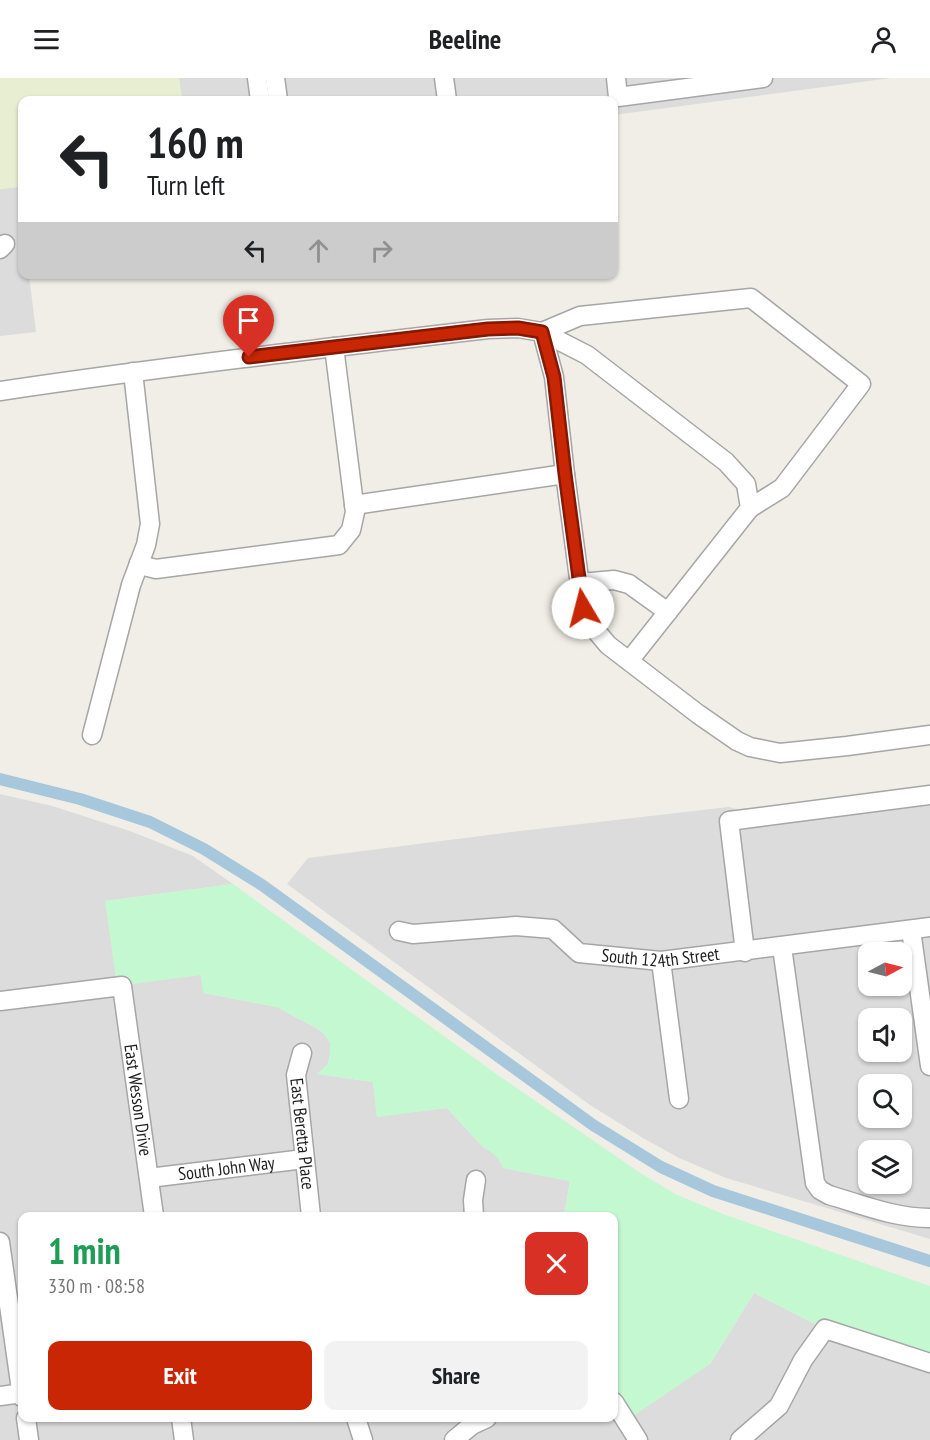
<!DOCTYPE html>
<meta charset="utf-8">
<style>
body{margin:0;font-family:"PT Sans Narrow",sans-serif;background:#f2f2f2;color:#202124;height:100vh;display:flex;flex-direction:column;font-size:22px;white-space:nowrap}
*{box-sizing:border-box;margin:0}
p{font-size:20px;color:#757577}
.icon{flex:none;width:33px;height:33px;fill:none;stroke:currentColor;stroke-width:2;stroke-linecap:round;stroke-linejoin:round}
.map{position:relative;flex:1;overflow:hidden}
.drawer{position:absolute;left:18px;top:1134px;width:600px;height:210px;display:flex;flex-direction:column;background:#fff;border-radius:12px;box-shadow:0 2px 4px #0004}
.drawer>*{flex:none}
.hud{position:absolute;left:18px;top:18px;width:600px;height:183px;border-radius:12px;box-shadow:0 2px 4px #0004;background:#fff;color:#202124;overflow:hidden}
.needle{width:39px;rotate:83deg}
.tools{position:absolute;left:858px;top:864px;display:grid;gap:12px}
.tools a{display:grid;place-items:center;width:54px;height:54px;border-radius:12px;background:#fff;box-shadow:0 2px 4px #0004;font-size:30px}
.pin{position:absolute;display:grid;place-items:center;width:51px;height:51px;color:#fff;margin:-62px -26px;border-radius:50% 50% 50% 0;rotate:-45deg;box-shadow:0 0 6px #0007}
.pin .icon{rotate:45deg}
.me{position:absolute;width:66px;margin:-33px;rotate:352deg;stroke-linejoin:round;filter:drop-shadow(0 0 4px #0008)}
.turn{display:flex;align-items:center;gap:21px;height:126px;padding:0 30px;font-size:27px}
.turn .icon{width:78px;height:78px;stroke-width:2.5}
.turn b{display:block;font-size:42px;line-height:51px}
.lanes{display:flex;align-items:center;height:57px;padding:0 30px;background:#0003;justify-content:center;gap:30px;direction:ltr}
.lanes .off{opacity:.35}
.round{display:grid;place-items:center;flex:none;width:63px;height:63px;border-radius:12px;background:#f2f2f2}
.summary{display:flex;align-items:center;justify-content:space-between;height:102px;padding:0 30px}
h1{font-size:36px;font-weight:700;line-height:45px;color:#1e9e55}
.primary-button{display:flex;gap:12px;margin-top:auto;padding:12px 30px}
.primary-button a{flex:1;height:69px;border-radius:12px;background:#c92605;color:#fff;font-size:24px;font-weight:700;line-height:69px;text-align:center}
.primary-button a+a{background:#f2f2f2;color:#202124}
header{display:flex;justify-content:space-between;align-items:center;height:78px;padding:0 30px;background:#fff;font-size:27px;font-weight:700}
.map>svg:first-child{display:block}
</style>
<header><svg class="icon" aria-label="menu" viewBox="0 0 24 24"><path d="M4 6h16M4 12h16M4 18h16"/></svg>Beeline<svg class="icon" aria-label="person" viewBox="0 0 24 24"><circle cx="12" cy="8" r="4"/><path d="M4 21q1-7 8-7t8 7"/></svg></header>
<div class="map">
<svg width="930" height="1362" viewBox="0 0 930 1362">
<rect width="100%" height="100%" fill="#f0eee6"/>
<!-- residential -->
<g fill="#dddcdc" fill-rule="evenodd">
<polygon points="179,0 891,0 614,37 614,22 182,22"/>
<polygon points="18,109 22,143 22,196 29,197 36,254 0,258 0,111"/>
<path d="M930 710V1161L726 1100 679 1080 643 1060 590 1027 287 806 308 780 511 754 729 729 742 733ZM868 874H902V908H868ZM868 940H902V974H868ZM868 1006H902V1040H868ZM868 1072H902V1106H868Z"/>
<polygon points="0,716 52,728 130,753 193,778 233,806 106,823 201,897 204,915 277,929 318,951 324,956 330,964 330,976 328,986 318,996 373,1004 377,1038 447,1030 484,1070 491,1073 499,1080 503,1090 570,1103 564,1138 22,1138 22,1340 614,1340 710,1286 754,1215 825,1251 930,1285 930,1362 0,1362"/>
</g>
<!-- farmland -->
<polygon fill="#e7eed2" points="0,0 179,0 182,22 22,22 22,108 0,111"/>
<!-- park -->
<path fill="#c4f8d1" d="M233 806 502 1000 639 1094 675 1116 723 1136 930 1208V1285L825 1251 754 1215 710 1286 626 1343 614 1324V1138H564L570 1103 503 1090C499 1080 494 1075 484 1070L447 1030 377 1039 373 1004 317 996 328 986 330 976V964L324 956 318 951 277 929 203 915 201 897 117 908 105 823Z"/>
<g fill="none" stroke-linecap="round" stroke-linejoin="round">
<!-- canal -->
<polyline stroke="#a7c7dc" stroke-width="12" points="0,701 80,721 150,744 204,771 262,807 593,1047 661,1089 713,1113 930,1183"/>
<!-- minor casing -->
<g stroke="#a6a6a6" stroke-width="21">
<g id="minor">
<polyline points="257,0 260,22"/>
<polyline points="275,0 278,22"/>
<polyline points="444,0 447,22"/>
<polyline points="616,0 618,19 763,0"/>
<polyline points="0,171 5,166"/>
<path d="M0 313C162 289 325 270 488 251L518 250 542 254 587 277 726 384 746 406 750 430 629 583"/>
<polyline points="354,427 565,396"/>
<polyline points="750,430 782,410 861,306 751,220 580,238 542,254 554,299 565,396 583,530 587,542 608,567 698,636 737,663 750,669 780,675 847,668 930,657"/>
<polyline points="139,485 144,488 156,491 339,467 351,452 355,434 334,269"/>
<polyline points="580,505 614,502 629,506 668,534"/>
<polyline points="92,657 131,507 146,467 150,446 133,294"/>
<polyline points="911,852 930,988"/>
<path id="s1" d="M399 853 413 856 516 848 553 851 579 875 661 883 930 849"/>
<path d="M782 869 815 1105 820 1112 829 1117C863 1127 895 1140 930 1140"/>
<polyline points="745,874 729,743 930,717"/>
<polyline points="661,883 679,1021"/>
<path id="s2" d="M0 923 122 908 154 1138"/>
<path id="s3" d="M302 975 296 997 311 1138"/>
<path id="s4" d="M149 1100 304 1081"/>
<polyline points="474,1138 473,1122 476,1102"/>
<polyline points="0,1164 22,1319"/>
<polyline points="0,1318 22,1315"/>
<polyline points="614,1324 638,1362"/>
<polyline points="26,1340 29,1362"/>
<polyline points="181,1340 184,1362"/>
<polyline points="356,1340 363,1362"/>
<polyline points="454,1362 472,1347 487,1340"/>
<polyline points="740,1362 779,1328 803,1282 825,1251 930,1285"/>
</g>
</g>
<!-- minor -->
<use href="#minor" stroke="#fff" stroke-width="18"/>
</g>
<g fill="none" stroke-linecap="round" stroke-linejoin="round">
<!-- route casing -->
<g stroke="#831903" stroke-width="15">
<polyline id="route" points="249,279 488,251 518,250 542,254 554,299 565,396 583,530"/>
</g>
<!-- route -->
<use href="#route" stroke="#c92605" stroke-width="10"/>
</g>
<g text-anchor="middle" stroke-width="4.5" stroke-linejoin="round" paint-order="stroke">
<!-- street labels -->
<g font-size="18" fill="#1f1f1f" stroke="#fff">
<text dy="6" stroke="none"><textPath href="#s1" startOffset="272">South 124th Street</textPath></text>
<text dy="6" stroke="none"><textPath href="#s2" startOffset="238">East Wesson Drive</textPath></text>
<text dy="6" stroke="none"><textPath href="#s3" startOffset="82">East Beretta Place</textPath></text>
<text dy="6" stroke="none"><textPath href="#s4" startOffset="78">South John Way</textPath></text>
</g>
</g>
</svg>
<div class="tools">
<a><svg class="needle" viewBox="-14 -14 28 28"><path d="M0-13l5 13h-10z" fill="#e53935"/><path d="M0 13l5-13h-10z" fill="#757577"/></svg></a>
<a><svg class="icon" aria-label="sound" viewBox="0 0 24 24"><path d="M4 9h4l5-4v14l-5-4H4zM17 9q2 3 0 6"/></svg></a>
<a><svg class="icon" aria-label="search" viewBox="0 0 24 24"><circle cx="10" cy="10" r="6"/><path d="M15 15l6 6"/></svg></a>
<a><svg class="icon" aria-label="layers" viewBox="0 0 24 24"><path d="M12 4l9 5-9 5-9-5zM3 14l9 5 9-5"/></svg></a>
</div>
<div class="pin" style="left:249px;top:279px;background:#d93025"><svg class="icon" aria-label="arrive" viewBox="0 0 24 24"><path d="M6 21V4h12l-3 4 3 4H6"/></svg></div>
<svg class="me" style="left:583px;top:530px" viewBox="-20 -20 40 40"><circle r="19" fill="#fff"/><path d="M0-13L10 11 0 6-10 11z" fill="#c92605"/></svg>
<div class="hud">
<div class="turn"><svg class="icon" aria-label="left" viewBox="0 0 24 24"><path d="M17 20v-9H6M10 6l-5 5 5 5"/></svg><div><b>160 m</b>Turn left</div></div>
<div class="lanes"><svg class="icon" aria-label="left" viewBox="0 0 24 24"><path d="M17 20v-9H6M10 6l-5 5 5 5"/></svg><svg class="icon off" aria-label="ahead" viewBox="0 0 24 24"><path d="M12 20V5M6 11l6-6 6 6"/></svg><svg class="icon off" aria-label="right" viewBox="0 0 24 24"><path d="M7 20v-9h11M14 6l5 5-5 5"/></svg></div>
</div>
<section class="drawer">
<div class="summary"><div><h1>1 min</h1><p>330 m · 08:58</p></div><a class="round" style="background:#d93025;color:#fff"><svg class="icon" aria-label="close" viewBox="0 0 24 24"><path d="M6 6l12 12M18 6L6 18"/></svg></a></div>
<div class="primary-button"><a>Exit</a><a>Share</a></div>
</section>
</div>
